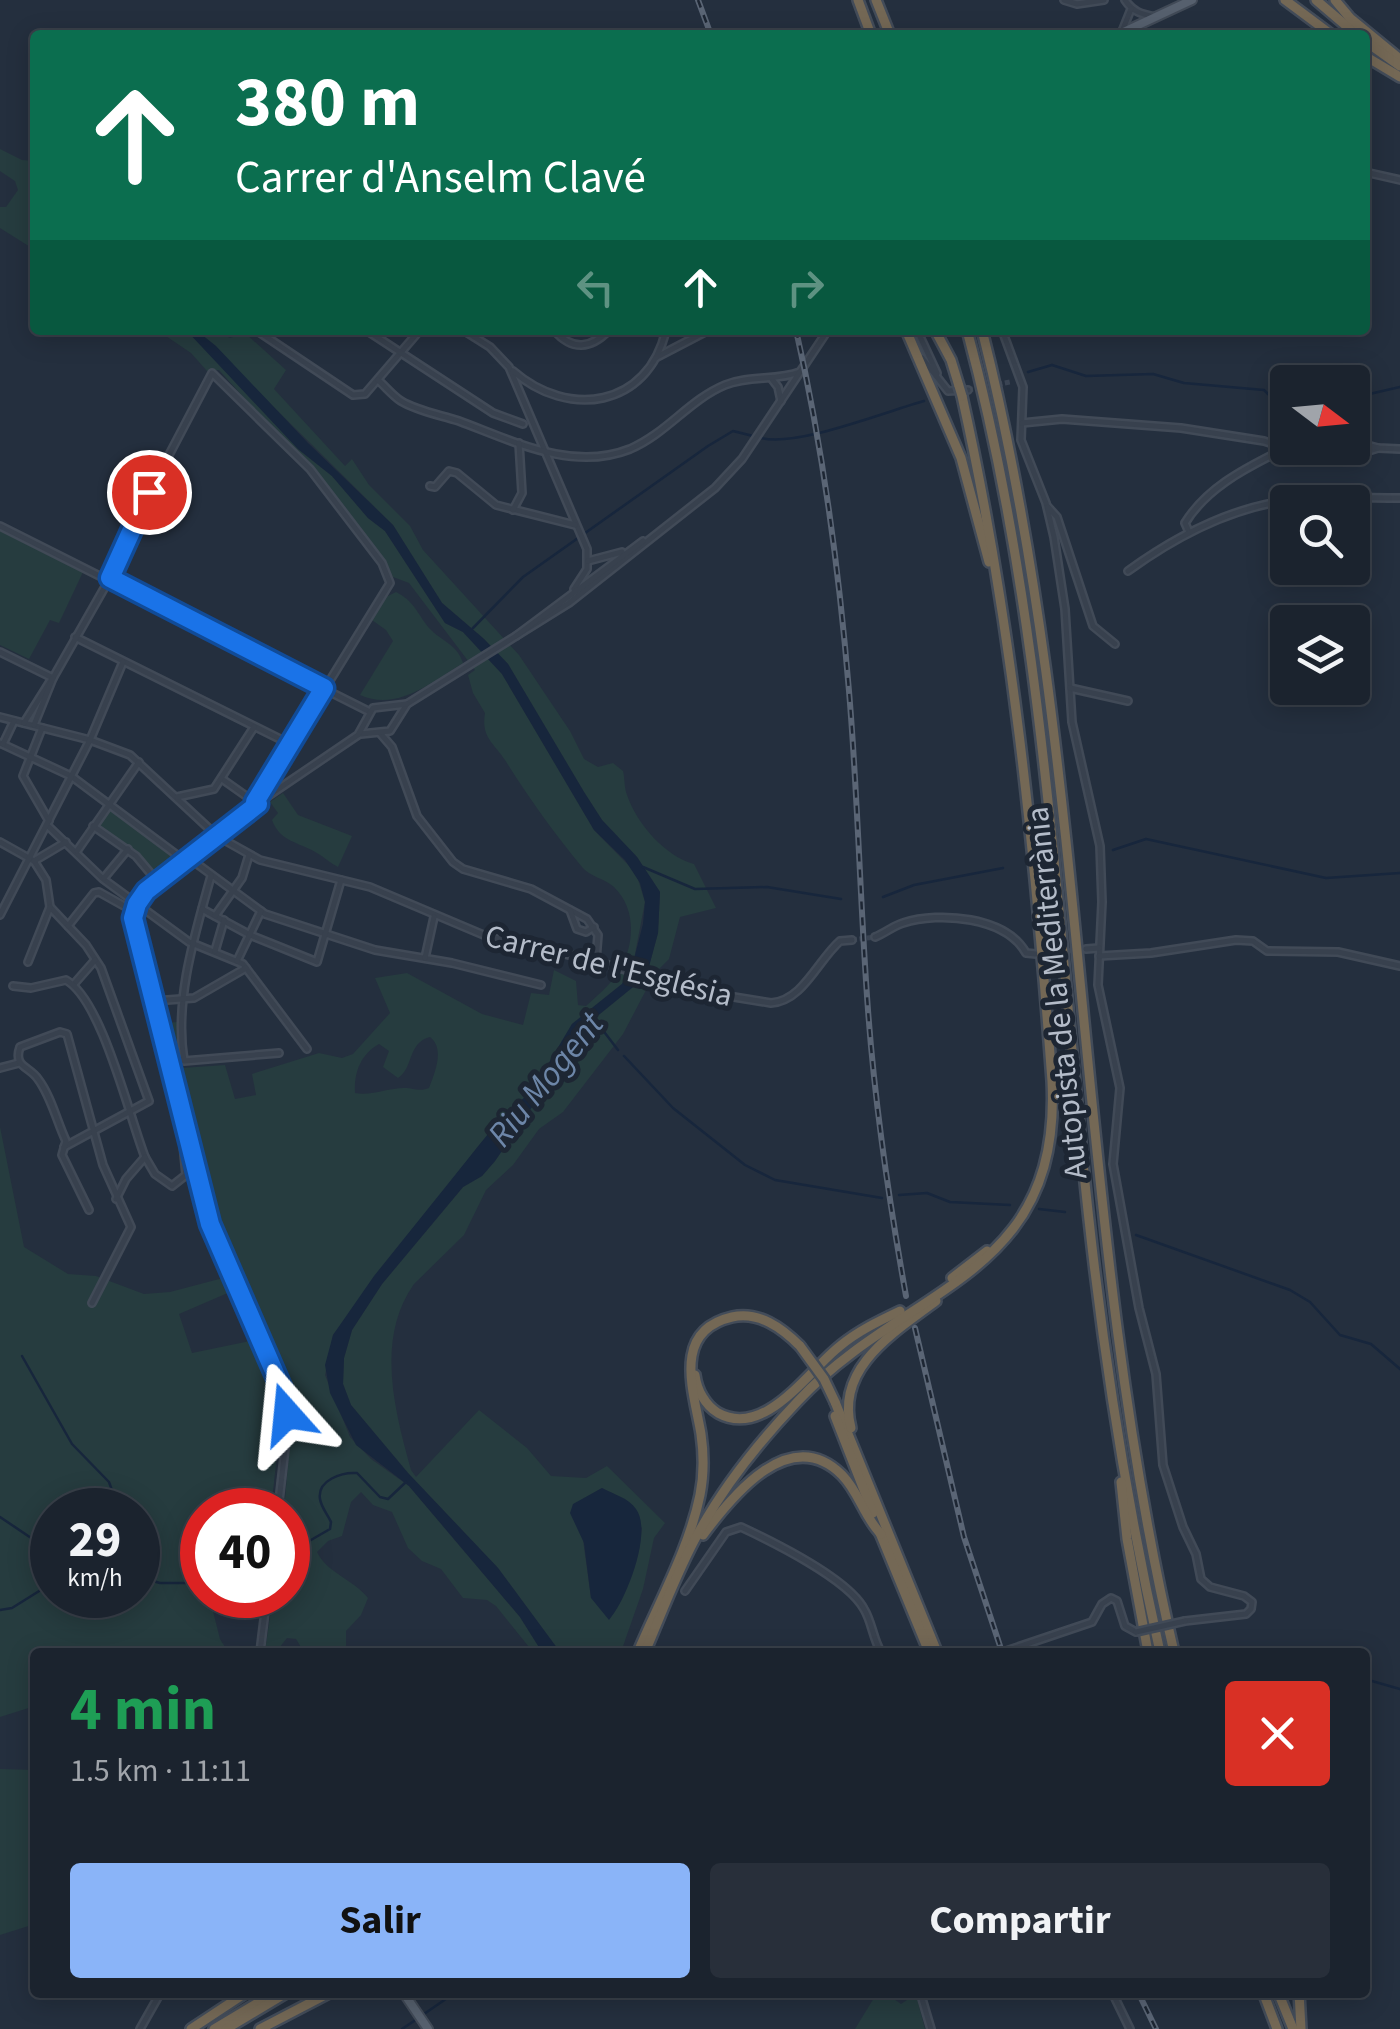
<!DOCTYPE html>
<html lang="es">
<meta charset="utf-8">
<style>
body{margin:0;font-family:"Source Sans 3",sans-serif;background:#282f3a;color:#f1f3f6;height:100vh;display:flex;flex-direction:column;font-size:38px;white-space:nowrap}
*{box-sizing:border-box;margin:0}
p{font-size:32px;color:#a0a4aa}
.icon{flex:none;width:55px;height:55px;fill:none;stroke:currentColor;stroke-width:2;stroke-linecap:round;stroke-linejoin:round}
.map{position:relative;flex:1;overflow:hidden}
.panel{position:absolute;left:30px;top:1648px;width:1340px;height:350px;display:flex;flex-direction:column;background:#1b232e;border-radius:10px;box-shadow:0 5px 25px #0003,0 0 0 2px #39404a}
.panel>*{flex:none}
.hud{position:absolute;left:30px;top:30px;width:1340px;height:305px;border-radius:10px;box-shadow:0 5px 25px #0003,0 0 0 2px #39404a;background:#0b6e4f;color:#fff;overflow:hidden}
.needle{width:65px;rotate:106deg}
.tools{position:absolute;left:1270px;top:365px;display:grid;gap:20px}
.tools a{display:grid;place-items:center;width:100px;height:100px;border-radius:10px;background:#1b232e;box-shadow:0 5px 25px #0003,0 0 0 2px #39404a;font-size:50px}
.speed{position:absolute;left:30px;top:1488px;display:flex;gap:20px;font-size:50px;font-weight:700;text-align:center}
.speed>*{display:grid;place-content:center;width:130px;height:130px;border-radius:50%;background:#1b232e;box-shadow:0 5px 25px #0003,0 0 0 2px #39404a;line-height:1}
.speed small{font-size:25px;font-weight:400}
.speed .limit{border:15px solid #d22;background:#fff;color:#111}
.pin{position:absolute;display:grid;place-items:center;width:85px;height:85px;color:#fff;margin:-42px;border:5px solid #fff;border-radius:50%;box-shadow:0 2px 10px #0007}
.me{position:absolute;width:110px;margin:-55px;rotate:342deg;stroke-linejoin:round;filter:drop-shadow(0 0 8px #0008)}
.turn{display:flex;align-items:center;gap:35px;height:210px;padding:0 40px;font-size:45px}
.turn .icon{width:130px;height:130px;stroke-width:2.5}
.turn b{display:block;font-size:70px;line-height:85px}
.lanes{display:flex;align-items:center;height:95px;padding:0 40px;background:#0003;justify-content:center;gap:50px;direction:ltr}
.lanes .off{opacity:.35}
.round{display:grid;place-items:center;flex:none;width:105px;height:105px;border-radius:10px;background:#282f3a}
.headline{display:flex;align-items:center;justify-content:space-between;height:170px;padding:0 40px}
h1{font-size:60px;font-weight:700;line-height:75px;color:#1e9e55}
.cta{display:flex;gap:20px;margin-top:auto;padding:20px 40px}
.cta a{flex:1;height:115px;border-radius:10px;background:#8ab4f8;color:#111;font-size:40px;font-weight:700;line-height:115px;text-align:center}
.cta a+a{background:#282f3a;color:#f1f3f6}
.map>svg:first-child{display:block}
</style>
<div class="map">
<svg width="1400" height="2029" viewBox="0 0 1400 2029">
<rect width="100%" height="100%" fill="#242f3e"/>
<!-- green -->
<g fill="#263c3f" fill-rule="evenodd">
<polygon points="0,149 22,160 35,161 35,250 0,228 0,207 6,207 18,190 15,181 0,171"/>
<path d="M157 330H186L191 334 298 449 332 476 368 518 385 531 445 623 463 632 502 674 594 830 636 873 645 902 634 959 622 984 572 1024 534 1088 479 1145 333 1335 325 1375 350 1437 371 1459 409 1486 520 1617 542 1652H533L496 1606 487 1600 463 1598 441 1569 422 1561 408 1548 392 1512 373 1505 361 1492 351 1502 342 1536 328 1541 317 1552C327 1573 353 1579 368 1598L361 1615 346 1631V1652H304L296 1639 287 1638 276 1652H265L273 1595H288V1510H284L293 1409 221 1232 166 1023 177 1022 182 1068 225 1065 235 1099 256 1095 252 1074 319 1053 342 1058 353 1054 390 1013 375 978 407 973 482 1014 523 1025 531 993 549 995 554 970 576 981 578 1005 586 1006C597 996 610 985 618 973 635 946 637 909 614 887 604 878 590 877 582 867 554 833 528 797 505 760 493 742 481 737 485 713L473 693 468 675 475 670 409 583 393 577 352 517 219 370 207 371 191 353ZM430 1037C445 1049 435 1072 429 1088 418 1092 415 1088 404 1088 388 1088 372 1096 355 1093 354 1073 360 1055 379 1044L389 1051 383 1067 398 1078C414 1068 407 1043 430 1037Z"/>
<path d="M196 330H214L230 338 245 333 286 370 274 389 345 466 352 459 369 485 410 526 423 550 519 655 570 731 584 759 598 767 613 763 623 771C625 779 624 787 627 795 637 824 665 856 694 864L716 908 680 917 669 959 655 973 623 1034 563 1112 539 1129 513 1165 486 1190 464 1235 414 1284C375 1339 395 1412 411 1470L416 1477 479 1410 527 1448 551 1476 586 1478 607 1466 665 1523 654 1538 643 1589 621 1652H560L498 1568 408 1473 351 1405 343 1384 344 1358 352 1330 382 1284 463 1187 482 1176 495 1161 590 1022 633 987 648 970 658 933 660 892 637 857 602 820 584 792 508 664 484 639 442 603 393 525ZM602 1488 615 1495 642 1528 639 1550 622 1595 591 1598 582 1533 583 1499Z"/>
<polygon points="0,530 83,572 59,623 50,620 29,659 0,645"/>
<path d="M396 592C414 601 417 613 429 628 441 641 457 644 463 663 432 682 397 712 360 695L393 641 386 630 372 620 384 598Z"/>
<path d="M283 793 298 815 352 836 338 867C330 863 324 857 317 853 299 842 280 842 272 820L278 813 270 802Z"/>
<polygon points="110,805 177,856 177,862 155,879 130,850 94,825"/>
<path d="M0 1127 24 1247 68 1274 96 1276 144 1294 170 1292 223 1278 230 1292 179 1314 192 1353 250 1341 281 1417 271 1510H202V1595H254L244 1612 210 1599 220 1639 228 1652H35V1706L0 1717ZM52 1510H138V1595H52Z"/>
<polygon points="0,1769 35,1770 35,1924 0,1935"/>
<polygon points="877,1993 885,1993 901,2004 916,1994 925,2029 855,2029"/>
</g>
<!-- water -->
<g fill="#17263c">
<polygon points="186,330 196,330 216,346 308,443 393,525 442,603 484,639 508,664 584,792 602,820 637,857 660,892 658,933 648,970 633,987 590,1022 495,1161 482,1176 463,1187 382,1284 352,1330 344,1358 343,1384 351,1405 408,1473 498,1568 560,1652 542,1652 520,1617 409,1486 356,1445 330,1393 325,1365 333,1335 374,1276 492,1129 534,1088 572,1024 622,984 634,959 643,924 645,902 640,883 625,860 594,830 502,674 463,632 445,623 385,531 368,518 332,476 298,449"/>
<path d="M602 1488C613 1494 629 1498 636 1509 653 1532 626 1601 609 1620L591 1598 584 1543 570 1513 573 1504Z"/>
</g>
<g fill="none" stroke-linecap="round" stroke-linejoin="round">
<!-- stream -->
<g stroke="#17263c" stroke-width="2.5">
<polyline points="475,35 508,35"/>
<polyline points="679,35 680,35"/>
<polyline points="1028,372 1052,365 1086,376 1153,374 1184,383 1264,390 1282,408 1288,408"/>
<polyline points="1352,398 1400,387"/>
<path d="M761 438C798 447 884 412 924 401"/>
<polyline points="473,628 523,577 708,446 733,431 753,436"/>
<polyline points="1113,850 1146,839 1326,878 1400,873"/>
<polyline points="643,867 695,889 767,887 841,899"/>
<polyline points="883,897 914,885 1003,868"/>
<polyline points="592,1016 618,1050"/>
<polyline points="624,1056 673,1108 745,1165 775,1180 882,1198"/>
<polyline points="899,1195 927,1193 950,1202 1010,1205"/>
<polyline points="1039,1209 1065,1212"/>
<polyline points="1136,1235 1290,1290 1310,1302 1340,1335 1371,1344 1400,1369"/>
<polyline points="22,1356 72,1444 109,1482 119,1510"/>
<polyline points="0,1517 46,1548"/>
<path d="M304 1544 330 1529 331 1522C328 1515 321 1507 320 1499 317 1480 342 1472 357 1473L380 1497 388 1499 406 1482"/>
<polyline points="288,1561 300,1551"/>
<polyline points="138,1577 160,1583 202,1583"/>
<polyline points="0,1610 12,1608 52,1583"/>
<polyline points="1365,1679 1400,1689"/>
<polyline points="424,2014 456,1992"/>
<polyline points="402,2029 417,2019"/>
</g>
<!-- minor-tunnel -->
<g stroke="#3a4453" stroke-width="5" stroke-dasharray="5 2.5" stroke-linecap="butt">
<polyline points="968,390 1010,382"/>
<polyline points="852,940 875,937"/>
<polyline points="1039,953 1078,950"/>
</g>
<!-- minor casing -->
<g stroke="#414a57" stroke-width="10">
<g id="minor">
<polyline points="1064,0 1077,4 1104,0"/>
<path d="M1125 0C1133 12 1141 14 1156 17"/>
<polyline points="1123,29 1131,9"/>
<polyline points="1365,172 1400,180"/>
<polyline points="256,330 353,395 365,394 420,330"/>
<polyline points="366,330 493,413 523,424"/>
<polyline points="463,330 490,347 509,367 587,549 587,569 574,589"/>
<path d="M554 330C572 351 591 349 609 330"/>
<polyline points="917,330 937,373"/>
<polyline points="1002,330 1023,387 1021,440 1046,503 1054,537 1065,609 1072,722 1100,846 1102,902 1098,985 1120,1088 1113,1164 1139,1308 1156,1374 1163,1465 1183,1527 1196,1554 1201,1579 1210,1587 1244,1596 1252,1602 1251,1609 1246,1614 1185,1621"/>
<polyline points="657,357 707,331"/>
<polyline points="922,358 948,391 968,390"/>
<path d="M513 371C568 419 648 408 666 330"/>
<polyline points="771,378 778,387 781,401"/>
<path d="M378 380C385 386 393 396 401 401 417 411 441 415 459 421 513 441 572 472 630 449 667 433 689 400 725 385 750 375 776 381 800 372"/>
<polyline points="1022,423 1062,419 1181,428 1264,441 1303,454 1356,455 1378,448"/>
<polyline points="1352,441 1378,448 1400,449"/>
<polyline points="1275,445 1281,438 1288,438"/>
<polyline points="430,486 435,487 449,471 457,473 496,505 575,525"/>
<polyline points="1048,507 1057,517 1093,626 1115,644"/>
<polyline points="513,510 522,493 519,443"/>
<polyline points="0,526 370,712"/>
<path d="M1189 532 1185 523C1206 489 1242 470 1276 453L1275 445"/>
<polyline points="588,561 622,552"/>
<path d="M1128 571C1175 537 1232 507 1291 500 1326 496 1364 498 1400 498"/>
<polyline points="516,636 569,603 715,488 742,459 828,330"/>
<polyline points="75,637 290,744"/>
<polyline points="0,652 53,678"/>
<polyline points="1070,688 1128,701"/>
<path d="M0 717 90 740 130 755 217 836 260 860 370 887 486 936 596 961 691 990 771 1003C803 1001 818 960 840 941L852 940"/>
<polyline points="24,723 51,680"/>
<polyline points="34,725 53,678 110,578 149,493 212,373 310,469 382,563 390,583 255,802"/>
<polyline points="42,728 23,776 49,821"/>
<polyline points="380,733 392,747 417,816 453,862 463,869 531,889 587,919 598,935 596,960"/>
<polyline points="361,734 390,731 407,704 516,636 643,541"/>
<polyline points="0,743 71,776 185,861"/>
<polyline points="3,744 14,721"/>
<polyline points="222,779 256,803"/>
<polyline points="177,797 214,789 254,727"/>
<polyline points="47,825 103,879 189,942 243,964 307,1049"/>
<polyline points="93,826 136,856 157,881"/>
<polyline points="0,842 34,861 46,880 50,907 86,945 101,968 149,1101 64,1147"/>
<polyline points="77,851 139,762"/>
<polyline points="189,858 265,914 375,950 452,963 541,985"/>
<polyline points="34,861 66,842"/>
<path d="M211 876C195 934 174 1000 184 1061L279 1053"/>
<polyline points="104,878 128,849"/>
<polyline points="202,909 250,935 317,962 341,880"/>
<polyline points="570,910 577,929 586,932 594,927"/>
<polyline points="0,915 90,740 123,662"/>
<polyline points="215,916 242,878 249,855"/>
<polyline points="68,926 94,893 99,892 133,911"/>
<path d="M875 937C885 933 893 926 903 923 940 911 1006 917 1026 953L1036 954"/>
<polyline points="1086,949 1099,948"/>
<polyline points="215,951 224,920"/>
<polyline points="1099,956 1151,953 1236,940 1253,941 1267,951 1338,952 1400,966"/>
<polyline points="425,958 434,917"/>
<polyline points="237,961 261,911"/>
<polyline points="28,962 50,907"/>
<polyline points="74,984 95,960"/>
<path d="M13 986 31 988 66 980C102 1000 129 1116 145 1157L155 1174 172 1186 186 1175 182 1134 186 1133"/>
<polyline points="154,1001 194,998 246,968"/>
<polyline points="0,1068 19,1063"/>
<polyline points="116,1199 126,1179 145,1157"/>
<path d="M89 1210 62 1155 66 1141C57 1122 51 1096 38 1079 29 1066 13 1067 20 1047L60 1032 67 1034 103 1165 131 1227 92 1303"/>
<polyline points="278,1510 287,1431 284,1394 210,1224 134,911 141,897 157,881 271,794 358,735 373,708 407,704"/>
<path d="M685 1591 726 1532 741 1527C773 1542 848 1579 864 1609 872 1622 873 1639 881 1652"/>
<polyline points="260,1652 267,1595"/>
<polyline points="1003,1652 1092,1622 1102,1604 1111,1598 1117,1601 1125,1626 1136,1632"/>
<polyline points="920,1992 931,2029"/>
<polyline points="1112,1992 1130,2029"/>
<polyline points="140,2029 161,1992"/>
</g>
</g>
<!-- major casing -->
<g stroke="#414a57" stroke-width="12">
<g id="major">
<polyline points="1117,35 1192,0"/>
<polyline points="403,1992 428,2029"/>
</g>
</g>
<!-- highway casing -->
<g stroke="#434c59" stroke-width="14">
<g id="highway">
<polyline points="858,0 871,35"/>
<polyline points="876,0 890,35"/>
<polyline points="1285,0 1332,35"/>
<polyline points="1316,0 1357,35"/>
<polyline points="1335,0 1350,18 1400,59"/>
<polyline points="1365,41 1400,66"/>
<polyline points="1365,56 1400,77"/>
<polyline points="906,330 961,458 989,562"/>
<polyline points="935,330 951,360 959,386"/>
<path d="M967 330C1045 620 1056 923 1089 1220 1105 1366 1128 1510 1160 1652"/>
<path d="M982 330C1092 764 1072 1217 1174 1652"/>
<polyline points="952,1278 987,1251"/>
<path d="M695 1375C697 1390 705 1405 718 1413 765 1439 808 1371 840 1346 858 1331 879 1321 900 1311"/>
<polyline points="835,1402 937,1652"/>
<polyline points="835,1416 873,1513"/>
<path d="M851 1428C835 1367 895 1332 936 1301"/>
<polyline points="1121,1482 1127,1539 1148,1652"/>
<polyline points="880,1533 929,1652"/>
<path d="M703 1535C732 1496 790 1423 842 1475 859 1492 864 1517 881 1534"/>
<path d="M638 1652C659 1602 689 1549 700 1495 704 1475 704 1455 701 1434 694 1392 671 1331 732 1317 759 1311 782 1328 800 1346"/>
<path d="M645 1652C661 1615 675 1577 694 1541 721 1489 758 1443 798 1401 907 1284 1062 1280 1052 1081 1035 851 1012 621 962 396"/>
<polyline points="1263,1992 1277,2029"/>
<polyline points="1278,1992 1293,2029"/>
<polyline points="1299,1992 1301,2029"/>
<polyline points="191,2029 247,1992"/>
<polyline points="214,2029 276,1992"/>
<polyline points="226,2029 288,1992"/>
<polyline points="260,2029 331,1992"/>
</g>
</g>
<!-- minor -->
<use href="#minor" stroke="#38414e" stroke-width="5"/>
<!-- major -->
<use href="#major" stroke="#56606e" stroke-width="8"/>
<!-- highway -->
<use href="#highway" stroke="#746855" stroke-width="9"/>
<!-- rail casing -->
<g stroke="#5a6575" stroke-width="6">
<g id="rail">
<polyline points="698,0 711,35"/>
<path d="M796 330C823 448 839 570 849 691 858 797 860 904 868 1010 875 1106 889 1201 906 1296"/>
<polyline points="915,1328 964,1537 1002,1652"/>
<polyline points="1138,1992 1156,2029"/>
</g>
</g>
<!-- rail -->
<use href="#rail" stroke="#1d2633" stroke-width="2.5" stroke-dasharray="8" stroke-linecap="butt"/>
<!-- minor-bridge casing -->
<g stroke="#414a57" stroke-width="10" stroke-linecap="butt">
<polyline id="minor-bridge" points="1136,1632 1185,1621"/>
</g>
<!-- highway-bridge casing -->
<g stroke="#434c59" stroke-width="14" stroke-linecap="butt">
<g id="highway-bridge">
<polyline points="959,386 962,396"/>
<polyline points="800,1346 824,1379 835,1402"/>
</g>
</g>
<!-- minor-bridge -->
<use href="#minor-bridge" stroke="#38414e" stroke-width="5"/>
<!-- highway-bridge -->
<use href="#highway-bridge" stroke="#746855" stroke-width="9"/>
</g>
<g fill="none" stroke-linecap="round" stroke-linejoin="round">
<!-- route casing -->
<g stroke="#114b97" stroke-width="25">
<polyline id="route" points="149,492 110,578 324,688 255,802 258,804 146,891 137,904 133,918 210,1224 284,1394 287,1414"/>
</g>
<!-- route -->
<use href="#route" stroke="#1a73e8" stroke-width="18"/>
</g>
<g text-anchor="middle" stroke-width="10" stroke-linejoin="round" paint-order="stroke">
<!-- street labels -->
<g font-size="32" fill="#b4bcc9" stroke="#1d2633">
<text transform="translate(609 965) rotate(14)" y="11">Carrer de l'Església</text>
<text transform="translate(1056 993) rotate(-96)" y="11">Autopista de la Mediterrània</text>
</g>
<!-- water labels -->
<g font-size="35" font-style="italic" fill="#6d86a8" stroke="#1d2633">
<text transform="translate(545 1079) rotate(-51)" y="12">Riu Mogent</text>
</g>
</g>
</svg>
<div class="tools">
<a><svg class="needle" viewBox="-14 -14 28 28"><path d="M0-13l5 13h-10z" fill="#e53935"/><path d="M0 13l5-13h-10z" fill="#a0a4aa"/></svg></a>
<a><svg class="icon" aria-label="search" viewBox="0 0 24 24"><circle cx="10" cy="10" r="6"/><path d="M15 15l6 6"/></svg></a>
<a><svg class="icon" aria-label="layers" viewBox="0 0 24 24"><path d="M12 4l9 5-9 5-9-5zM3 14l9 5 9-5"/></svg></a>
</div>
<div class="speed"><div>29<small>km/h</small></div><div class="limit">40</div></div>
<div class="pin" style="left:149px;top:492px;background:#d93025"><svg class="icon" aria-label="arrive" viewBox="0 0 24 24"><path d="M6 21V4h12l-3 4 3 4H6"/></svg></div>
<svg class="me" style="left:287px;top:1414px" viewBox="-20 -20 40 40"><path d="M0-17L14 15 0 8-14 15z" fill="#1a73e8" stroke="#fff" stroke-width="4"/></svg>
<div class="hud">
<div class="turn"><svg class="icon" aria-label="ahead" viewBox="0 0 24 24"><path d="M12 20V5M6 11l6-6 6 6"/></svg><div><b>380 m</b>Carrer d'Anselm Clavé</div></div>
<div class="lanes"><svg class="icon off" aria-label="left" viewBox="0 0 24 24"><path d="M17 20v-9H6M10 6l-5 5 5 5"/></svg><svg class="icon" aria-label="ahead" viewBox="0 0 24 24"><path d="M12 20V5M6 11l6-6 6 6"/></svg><svg class="icon off" aria-label="right" viewBox="0 0 24 24"><path d="M7 20v-9h11M14 6l5 5-5 5"/></svg></div>
</div>
<section class="panel">
<div class="headline"><div><h1>4 min</h1><p>1.5 km · 11:11</p></div><a class="round" style="background:#d93025;color:#fff"><svg class="icon" aria-label="close" viewBox="0 0 24 24"><path d="M6 6l12 12M18 6L6 18"/></svg></a></div>
<div class="cta"><a>Salir</a><a>Compartir</a></div>
</section>
</div>
